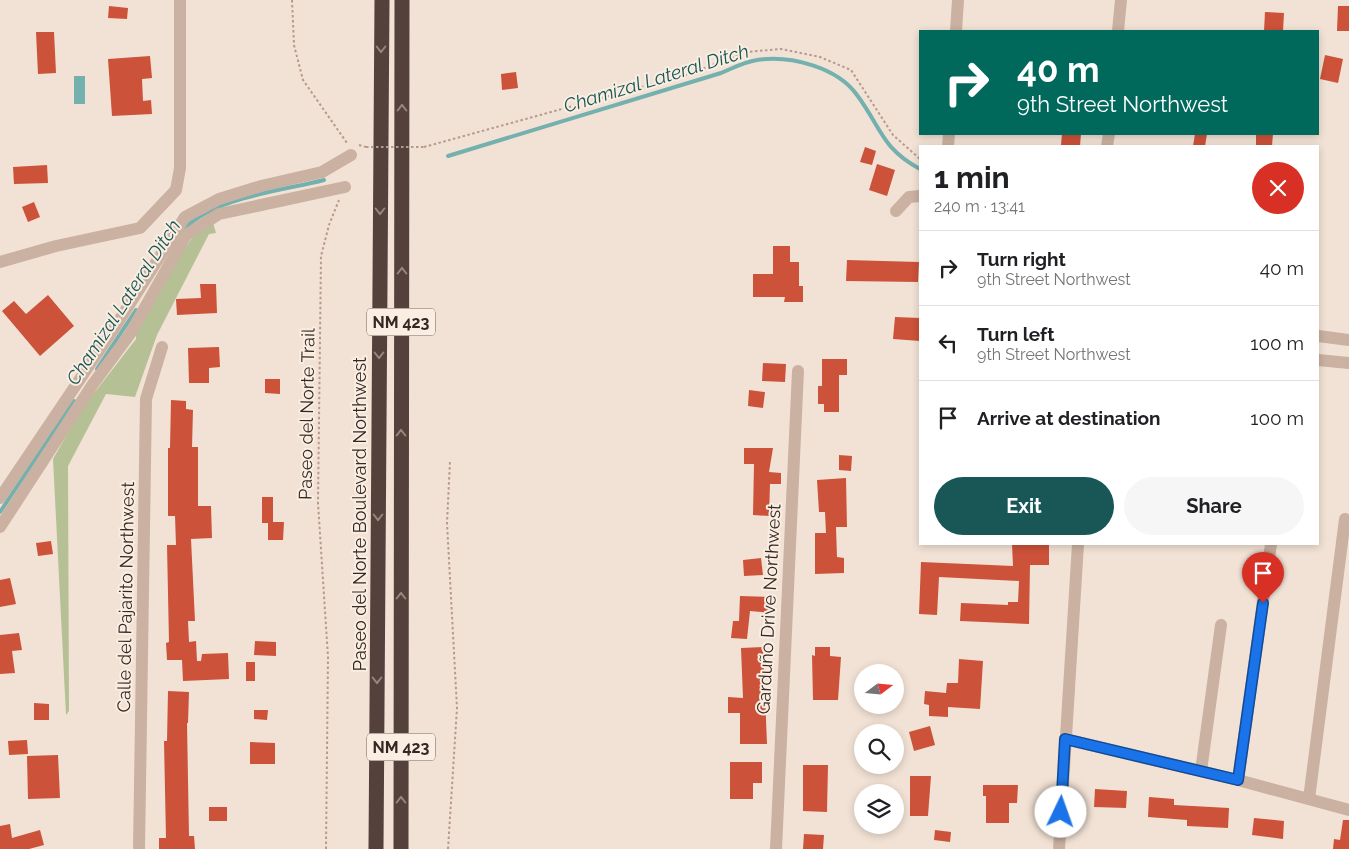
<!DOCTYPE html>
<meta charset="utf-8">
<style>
body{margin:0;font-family:Raleway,sans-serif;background:#f6f6f6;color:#202124;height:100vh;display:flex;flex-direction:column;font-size:19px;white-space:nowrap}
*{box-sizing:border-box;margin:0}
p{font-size:16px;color:#757577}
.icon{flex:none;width:28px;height:28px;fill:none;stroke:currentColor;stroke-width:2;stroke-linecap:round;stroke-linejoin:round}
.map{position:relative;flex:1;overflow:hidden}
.details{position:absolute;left:919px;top:145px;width:400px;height:400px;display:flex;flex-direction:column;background:#fff;border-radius:0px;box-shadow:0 2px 8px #0003}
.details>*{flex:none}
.guide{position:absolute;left:919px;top:30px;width:400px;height:105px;border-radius:0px;box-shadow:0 2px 8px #0003;background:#00695c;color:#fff;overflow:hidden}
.needle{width:32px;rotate:74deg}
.buttons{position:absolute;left:854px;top:664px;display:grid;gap:10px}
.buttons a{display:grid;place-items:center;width:50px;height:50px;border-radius:50%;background:#fff;box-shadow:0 2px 8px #0003;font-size:25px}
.pin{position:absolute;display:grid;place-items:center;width:42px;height:42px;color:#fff;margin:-51px -21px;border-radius:50% 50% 50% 0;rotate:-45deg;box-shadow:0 0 5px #0007}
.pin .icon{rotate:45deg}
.me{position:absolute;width:55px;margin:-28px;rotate:3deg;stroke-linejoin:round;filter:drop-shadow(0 0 4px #0008)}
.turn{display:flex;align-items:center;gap:18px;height:105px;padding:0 15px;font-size:22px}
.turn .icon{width:65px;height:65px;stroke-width:2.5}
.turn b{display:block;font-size:35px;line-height:42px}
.round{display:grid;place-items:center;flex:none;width:52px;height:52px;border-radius:26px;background:#f6f6f6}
.head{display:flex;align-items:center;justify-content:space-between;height:85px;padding:0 15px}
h1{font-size:30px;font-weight:700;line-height:38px}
.button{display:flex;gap:10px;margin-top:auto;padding:10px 15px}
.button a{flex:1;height:58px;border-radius:30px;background:#185756;color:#fff;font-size:20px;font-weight:700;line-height:58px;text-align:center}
.button a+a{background:#f6f6f6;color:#202124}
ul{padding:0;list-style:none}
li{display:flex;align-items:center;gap:15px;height:75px;padding:0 15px;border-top:1px solid #e0e0e0}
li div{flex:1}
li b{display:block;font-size:19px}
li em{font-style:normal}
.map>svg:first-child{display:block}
</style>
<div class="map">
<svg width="1349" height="849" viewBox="0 0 1349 849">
<rect width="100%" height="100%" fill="#f2e2d5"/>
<!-- green -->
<polygon fill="#b5c195" points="212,219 216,233 209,234 157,335 135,397 106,394 68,466 69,711 66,715 53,459 81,410 136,339 136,321 204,220"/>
<!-- water -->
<rect fill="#73b0ae" x="74" y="76" width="11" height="28"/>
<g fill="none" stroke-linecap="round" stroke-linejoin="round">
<!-- stream -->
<g stroke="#73b0ae" stroke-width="4">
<path d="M448 156 721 73C733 68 744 62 757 60 790 55 837 67 857 95 881 127 881 148 920 169"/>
<path d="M184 229C215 197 281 191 324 180"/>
<polyline points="97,369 136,310"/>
<polyline points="0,512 74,401"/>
</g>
</g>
<!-- building -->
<g fill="#cc5239">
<polygon points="109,6 128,8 127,19 108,18"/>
<polygon points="1338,6 1349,6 1349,31 1337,31"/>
<polygon points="1265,12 1284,13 1283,31 1264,31"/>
<polygon points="36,32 54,32 56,73 38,74"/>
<polygon points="1325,55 1343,59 1338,83 1320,79"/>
<polygon points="150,56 152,78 142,79 143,101 151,100 152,114 112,116 108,59"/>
<polygon points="516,72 518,88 502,90 501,74"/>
<polygon points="1062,134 1081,134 1080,146 1061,145"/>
<polygon points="1195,134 1207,134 1205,146 1193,146"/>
<polygon points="1256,134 1273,134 1272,146 1256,146"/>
<polygon points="865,147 876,151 872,165 860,162"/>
<polygon points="877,164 895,170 887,196 869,190"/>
<polygon points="47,165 48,183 14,184 13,167"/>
<polygon points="34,202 40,217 28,222 22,207"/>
<polygon points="773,246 790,246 790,262 799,262 799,286 803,286 803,302 784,302 785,297 753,297 753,274 773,274"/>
<polygon points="847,260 919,262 918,282 846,281"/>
<polygon points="200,284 216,284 217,313 177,315 176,299 201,298"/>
<polygon points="48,295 74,326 40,356 2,311 14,301 26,314"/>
<polygon points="895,317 920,318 920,341 893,339"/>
<polygon points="219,347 220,367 209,368 209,383 189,383 188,348"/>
<polygon points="822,359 847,359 847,375 839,375 839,412 824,412 824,404 818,404 818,386 822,386"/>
<polygon points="763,363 786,364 785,382 762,381"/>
<polygon points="265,379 280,379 280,394 265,393"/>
<polygon points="749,390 765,392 763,408 748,406"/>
<polygon points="171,400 186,401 186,409 193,410 192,447 198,447 198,506 211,506 212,538 191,539 195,621 188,621 189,642 196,641 197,661 201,661 202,654 228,653 229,679 183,681 182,660 167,660 166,643 169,642 167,545 176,545 175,516 168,516 168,448 170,448"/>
<polygon points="744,448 773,448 769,472 781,473 781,484 770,484 769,516 753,515 754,464 744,464"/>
<polygon points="839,455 852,456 851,471 839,470"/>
<polygon points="846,478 847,527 836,527 837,557 844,558 844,573 815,574 815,533 826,533 825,512 819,512 817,480"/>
<polygon points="262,497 273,497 273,522 284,522 283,540 268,540 268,523 262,523"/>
<polygon points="51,541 53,554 38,556 36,543"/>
<polygon points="1012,544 1049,544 1049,565 1030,565 1029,624 960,621 961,603 1008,605 1008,602 1018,602 1019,581 939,577 937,615 919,614 921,562 1013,566"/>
<polygon points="761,558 763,575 744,576 743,560"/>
<polygon points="10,578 16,604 0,607 0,580"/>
<polygon points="740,596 772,597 771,613 750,611 747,639 731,638 733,621 739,621"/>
<polygon points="19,633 22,650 12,651 15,673 0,674 0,635"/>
<polygon points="255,641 276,642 276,656 254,655"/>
<polygon points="763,647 767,744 740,744 740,713 728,713 728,697 743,698 741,648"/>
<polygon points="815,647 830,647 830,656 841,657 838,700 813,700 812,655 815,656"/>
<polygon points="959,659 983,661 980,709 948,707 948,717 929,716 929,705 924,704 925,691 946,693 947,683 958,683"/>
<rect x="246" y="662" width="9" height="19"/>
<polygon points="168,691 189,692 188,723 187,723 189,836 194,836 195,849 159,849 159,838 166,838 164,741 167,741"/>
<polygon points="34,703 49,704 49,720 34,720"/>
<polygon points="254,710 268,710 267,720 254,719"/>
<polygon points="930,726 935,745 914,751 909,732"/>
<polygon points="27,740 28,754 9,755 8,741"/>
<polygon points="250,742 275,743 275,764 250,764"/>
<polygon points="58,755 60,798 28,799 27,756"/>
<polygon points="730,762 762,762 762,783 753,783 753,799 730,799"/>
<polygon points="803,765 828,765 827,812 803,811"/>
<polygon points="910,776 931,776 928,816 910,816"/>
<polygon points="983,785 1018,785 1017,803 1009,803 1009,823 986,823 986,796 983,796"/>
<polygon points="1095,789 1127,791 1126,808 1094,807"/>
<polygon points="1149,797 1174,799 1174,805 1229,808 1228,828 1187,826 1187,820 1148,817"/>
<rect x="209" y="807" width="18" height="14"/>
<polygon points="1254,818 1284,821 1283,839 1252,835"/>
<polygon points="1343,820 1349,820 1349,849 1333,849 1334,839 1340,840"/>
<polygon points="10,824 12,838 40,830 44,845 29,849 0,849 0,826"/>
<polygon points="935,830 951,832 950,842 934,840"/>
<polygon points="804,834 824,835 823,849 803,849"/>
</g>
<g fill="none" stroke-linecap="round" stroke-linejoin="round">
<!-- path -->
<g stroke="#b69a8b" stroke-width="2" stroke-dasharray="2.5 2.5" stroke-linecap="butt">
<polyline points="292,0 294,45 303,80 347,143"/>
<polyline points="359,145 366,147"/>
<polyline points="424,147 689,74 746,52 781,49 820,57 851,70 893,135 920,159"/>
<polyline points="326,849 328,657 318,503 321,256 329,225 339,200"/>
<polyline points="448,849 457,708 447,523 450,461"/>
</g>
<!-- minor -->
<g stroke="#cab1a1" stroke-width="12">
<polyline points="956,31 958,0"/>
<polyline points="1118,31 1121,0"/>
<polyline points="948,146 949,134"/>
<polyline points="1107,146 1109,134"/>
<polyline points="896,211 909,197 920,196"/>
<polyline points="0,262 56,246 140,228 176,190 180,168 180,0"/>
<polyline points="1318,336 1349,340"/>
<polyline points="1318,360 1349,363"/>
<polyline points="0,498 115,327 185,217 219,199 261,186 322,172 351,155"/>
<polyline points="0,527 93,384 130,334 186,235 219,214 345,187"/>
<polyline points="1065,739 1238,780 1349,810"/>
<polyline points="1201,771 1221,625"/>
<polyline points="1238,780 1271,544"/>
<polyline points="1309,799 1345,519"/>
<polyline points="139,849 146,399 162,347"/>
<polyline points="776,849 798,371"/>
<polyline points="1059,849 1078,544"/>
</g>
<!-- highway -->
<g stroke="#55413b" stroke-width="15">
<polyline points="376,849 382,0"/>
<polyline points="401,849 402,0"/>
</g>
<!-- path-bridge -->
<polyline stroke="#b69a8b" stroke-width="2" stroke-dasharray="2.5 2.5" stroke-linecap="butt" points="366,147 424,147"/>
</g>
<!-- one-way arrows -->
<defs><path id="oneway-chevron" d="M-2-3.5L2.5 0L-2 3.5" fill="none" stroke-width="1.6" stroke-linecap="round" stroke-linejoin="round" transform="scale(1.25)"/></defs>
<g stroke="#97867d">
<use href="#oneway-chevron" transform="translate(381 49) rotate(90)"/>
<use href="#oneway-chevron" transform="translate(402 108) rotate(-90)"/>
<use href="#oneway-chevron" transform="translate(380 211) rotate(90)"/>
<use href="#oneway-chevron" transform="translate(402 271) rotate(-90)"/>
<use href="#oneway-chevron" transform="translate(379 355) rotate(90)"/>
<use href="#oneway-chevron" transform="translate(401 433) rotate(-90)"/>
<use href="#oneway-chevron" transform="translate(378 517) rotate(90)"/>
<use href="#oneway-chevron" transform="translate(401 596) rotate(-90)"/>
<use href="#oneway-chevron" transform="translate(377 680) rotate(90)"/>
<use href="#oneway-chevron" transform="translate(401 800) rotate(-90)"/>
</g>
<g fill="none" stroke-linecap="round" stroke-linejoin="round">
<!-- route casing -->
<g stroke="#114b97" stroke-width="12">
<polyline id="route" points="1061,812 1065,739 1238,780 1263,603"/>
</g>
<!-- route -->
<use href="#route" stroke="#1a73e8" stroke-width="9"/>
</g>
<g text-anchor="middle" stroke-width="4" stroke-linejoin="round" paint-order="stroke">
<!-- shield labels -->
<g fill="#faede1" stroke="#6f635d" stroke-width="1">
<rect x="367" y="308.5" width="68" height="27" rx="4"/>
<rect x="367" y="733.5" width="68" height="27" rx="4"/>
</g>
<g font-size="16" font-weight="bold" fill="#342824">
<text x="401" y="328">NM 423</text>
<text x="401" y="753">NM 423</text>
</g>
<!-- street labels -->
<g font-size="18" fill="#342824" stroke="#faede1">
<text transform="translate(307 414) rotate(-89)" y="6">Paseo del Norte Trail</text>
<text transform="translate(360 514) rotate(-90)" y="6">Paseo del Norte Boulevard Northwest</text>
<text transform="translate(126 597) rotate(-89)" y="6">Calle del Pajarito Northwest</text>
<text transform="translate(769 609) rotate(-87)" y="6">Garduño Drive Northwest</text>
</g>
<!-- water labels -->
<g font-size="19" font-style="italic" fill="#185756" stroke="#faede1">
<text transform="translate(656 78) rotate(-17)" y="7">Chamizal Lateral Ditch</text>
<text transform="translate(123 302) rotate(-57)" y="7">Chamizal Lateral Ditch</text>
</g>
</g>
</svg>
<div class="buttons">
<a><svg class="needle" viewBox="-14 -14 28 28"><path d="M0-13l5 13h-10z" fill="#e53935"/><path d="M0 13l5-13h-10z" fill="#757577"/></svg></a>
<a><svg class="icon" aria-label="search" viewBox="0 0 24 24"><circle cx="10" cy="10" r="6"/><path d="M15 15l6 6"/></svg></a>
<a><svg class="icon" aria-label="layers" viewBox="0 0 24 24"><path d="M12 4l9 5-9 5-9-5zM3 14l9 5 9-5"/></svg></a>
</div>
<div class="pin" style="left:1263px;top:603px;background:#d93025"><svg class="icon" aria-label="arrive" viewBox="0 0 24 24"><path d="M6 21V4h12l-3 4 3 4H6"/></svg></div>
<svg class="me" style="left:1061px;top:812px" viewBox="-20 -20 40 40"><circle r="19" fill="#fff"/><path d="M0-13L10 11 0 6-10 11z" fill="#1a73e8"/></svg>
<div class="guide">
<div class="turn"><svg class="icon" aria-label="right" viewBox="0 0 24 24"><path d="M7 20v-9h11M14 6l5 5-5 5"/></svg><div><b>40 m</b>9th Street Northwest</div></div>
</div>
<section class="details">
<div class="head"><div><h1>1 min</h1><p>240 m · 13:41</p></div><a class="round" style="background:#d93025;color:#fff"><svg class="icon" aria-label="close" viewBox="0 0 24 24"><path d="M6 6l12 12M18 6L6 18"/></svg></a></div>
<ul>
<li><svg class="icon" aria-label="right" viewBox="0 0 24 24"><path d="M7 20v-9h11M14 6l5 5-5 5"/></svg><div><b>Turn right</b><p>9th Street Northwest</p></div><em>40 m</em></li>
<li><svg class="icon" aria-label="left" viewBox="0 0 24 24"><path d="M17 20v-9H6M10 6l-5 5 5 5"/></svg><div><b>Turn left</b><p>9th Street Northwest</p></div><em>100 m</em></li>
<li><svg class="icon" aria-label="arrive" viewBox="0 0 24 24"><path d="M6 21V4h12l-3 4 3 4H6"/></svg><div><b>Arrive at destination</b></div><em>100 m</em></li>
</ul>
<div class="button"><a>Exit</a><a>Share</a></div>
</section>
</div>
